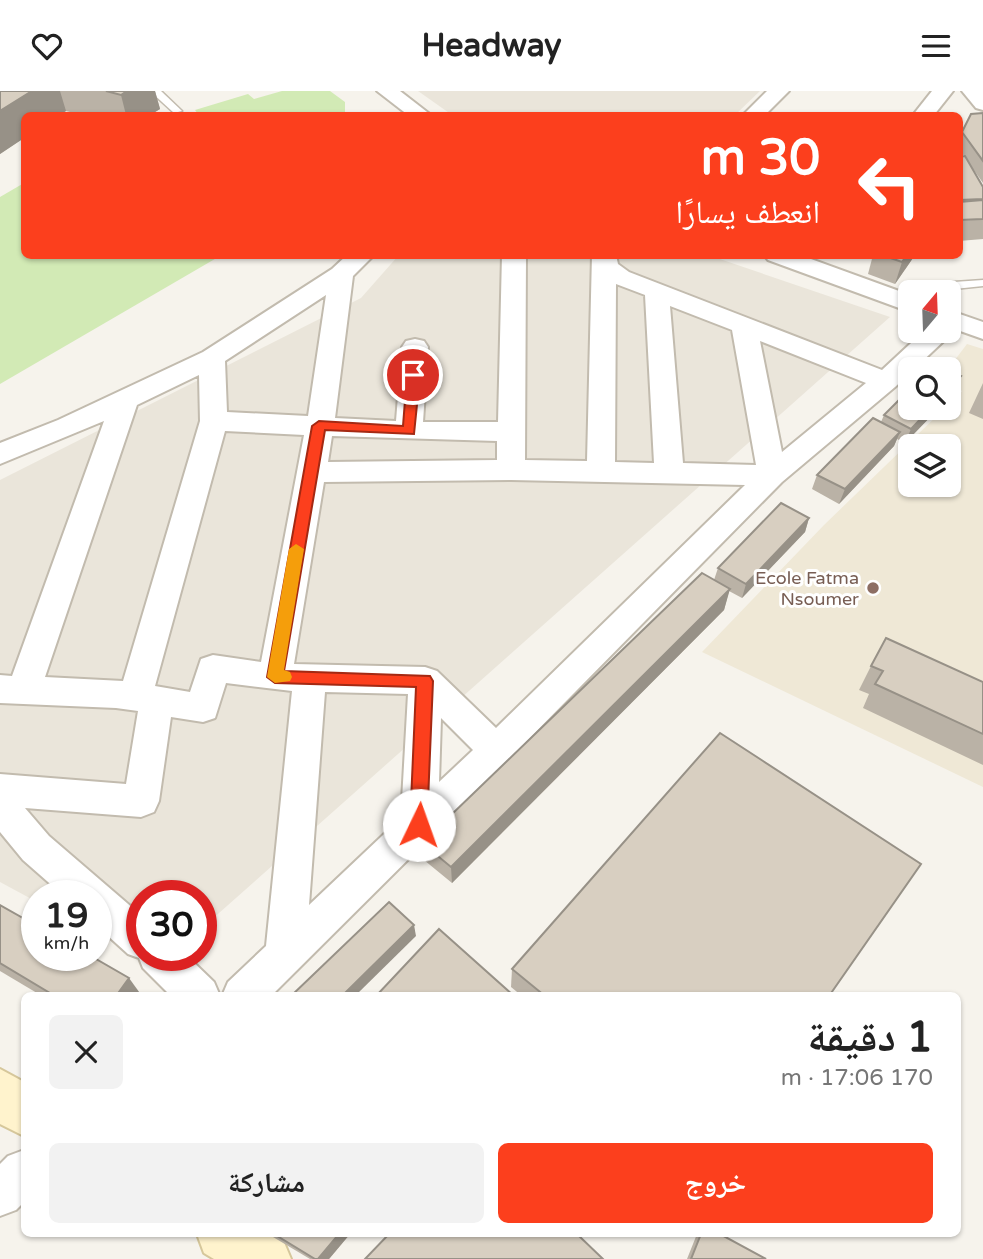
<!DOCTYPE html>
<html lang="ar">
<meta charset="utf-8">
<style>
body{margin:0;font-family:"Varela Round","Noto Naskh Arabic",sans-serif;background:#f2f2f2;color:#222;direction:rtl;height:100vh;display:flex;flex-direction:column;font-size:26px;white-space:nowrap}
*{box-sizing:border-box;margin:0}
p{font-size:23px;color:#767676}
.icon{flex:none;width:38px;height:38px;fill:none;stroke:currentColor;stroke-width:2;stroke-linecap:round;stroke-linejoin:round}
.map{position:relative;flex:1;overflow:hidden;direction:ltr}
.side{position:absolute;left:21px;top:901px;width:940px;height:245px;display:flex;flex-direction:column;background:#fff;border-radius:10px;box-shadow:0 2px 5px #0004;direction:rtl}
.side>*{flex:none}
.top-card{position:absolute;left:21px;top:21px;width:942px;height:147px;border-radius:10px;box-shadow:0 2px 5px #0004;direction:rtl;background:#fc3f1d;color:#fff;overflow:hidden}
.needle{width:46px;rotate:19deg}
.tools{position:absolute;left:898px;top:189px;display:grid;gap:14px}
.tools a{display:grid;place-items:center;width:63px;height:63px;border-radius:10px;background:#fff;box-shadow:0 2px 5px #0004;font-size:35px}
.speed{position:absolute;left:21px;top:789px;display:flex;gap:14px;font-size:35px;font-weight:700;text-align:center}
.speed>*{display:grid;place-content:center;width:91px;height:91px;border-radius:50%;background:#fff;box-shadow:0 2px 5px #0004;line-height:1}
.speed small{font-size:18px;font-weight:400}
.speed .limit{border:10px solid #d22;background:#fff;color:#111}
.pin{position:absolute;display:grid;place-items:center;width:60px;height:60px;color:#fff;margin:-30px;border:4px solid #fff;border-radius:50%;box-shadow:0 2px 7px #0007}
.me{position:absolute;width:77px;margin:-38px;rotate:3deg;stroke-linejoin:round;filter:drop-shadow(0 0 5px #0008)}
.turn{display:flex;align-items:center;gap:24px;height:147px;padding:0 28px;font-size:32px}
.turn .icon{width:91px;height:91px;stroke-width:2.5}
.turn b{display:block;font-size:49px;line-height:60px}
.round{display:grid;place-items:center;flex:none;width:74px;height:74px;border-radius:10px;background:#f2f2f2}
.overview{display:flex;align-items:center;justify-content:space-between;height:119px;padding:0 28px}
h1{font-size:42px;font-weight:700;line-height:52px}
.button{display:flex;gap:14px;margin-top:auto;padding:14px 28px}
.button a{flex:1;height:80px;border-radius:10px;background:#fc3f1d;color:#fff;font-size:28px;font-weight:700;line-height:80px;text-align:center}
.button a+a{background:#f2f2f2;color:#222}
header{display:flex;justify-content:space-between;align-items:center;height:91px;padding:0 28px;background:#fff;font-size:32px;font-weight:700}
.map>svg:first-child{display:block}
</style>
<header><svg class="icon" aria-label="menu" viewBox="0 0 24 24"><path d="M4 6h16M4 12h16M4 18h16"/></svg>Headway<svg class="icon" aria-label="heart" viewBox="0 0 24 24"><path d="M12 20l-8-8c-3-5 5-10 8-4 3-6 11-1 8 4z"/></svg></header>
<div class="map">
<svg width="983" height="1168" viewBox="0 0 983 1168">
<rect width="100%" height="100%" fill="#f6f3ec"/>
<!-- residential -->
<g fill="#eae5da">
<polygon points="418,0 760,0 735,24 452,24"/>
<polygon points="398,165 711,165 890,226 201,838 201,805 142,805 142,864 159,876 96,842 96,805 37,805 37,811 0,791 0,389 361,207"/>
</g>
<!-- education -->
<path fill="#efe8d6" fill-rule="evenodd" d="M967 253 983 258V696L702 561 824 434 945 317H948L962 300 949 294 948 278ZM910 355H948V394H910Z"/>
<!-- green -->
<g fill="#d2eab5">
<polygon points="282,0 330,0 345,11 345,24 194,24 198,23 195,19 248,3 254,8"/>
<polygon points="24,92 24,164 220,165 0,293 0,106"/>
</g>
<g fill="none" stroke-linecap="round" stroke-linejoin="round">
<!-- lane casing -->
<g stroke="#c2bbae" stroke-width="3">
<g id="lane">
<polygon points="150,0 161,0 182,20 174,22"/>
<polygon points="983,189 983,195 926,201 939,192"/>
</g>
</g>
<!-- street casing -->
<g stroke="#c2bbae" stroke-width="4">
<g id="street">
<polygon points="377,0 400,0 431,24 408,24"/>
<polygon points="767,0 789,0 765,24 743,24"/>
<polygon points="932,0 953,0 934,24 913,24"/>
<polygon points="962,0 983,0 983,19 976,17"/>
<path d="M347 164H374L353 185 335 327 396 330 402 256 406 250 415 248 424 250 428 256 423 331H498L502 164H526L525 369 587 370 592 164H616L618 173 629 181 882 279 924 240H948V219L983 231V248L949 236 952 240 948 246 914 278H910V282L895 296 782 391 508 669 271 905H222L228 891 266 855 292 600 226 592 215 627 203 631 171 626 159 710 154 721 141 726 25 717 49 745 142 825V864H186L214 891 220 905H171L143 877 139 867 128 863 96 834V805H64L23 769 0 741V683L126 693 138 620 116 617 0 612V584L12 585 104 330 0 373V352L58 329 203 261 332 178ZM616 193 645 204 654 372 615 371ZM326 204 308 325 227 321 225 270ZM670 215 732 239 756 374 683 372ZM760 250 866 292 782 361ZM199 284 200 330 123 590 45 586 137 314ZM225 340 304 344 261 571 213 564 201 568 190 601 155 595ZM332 345 497 350V369L328 371ZM511 389 745 394 496 637 437 580 425 576 294 573 324 391ZM325 601 408 603 401 727 309 814ZM441 627 473 659 439 691Z"/>
<polygon points="764,164 800,164 910,204 910,221 768,169"/>
<polygon points="24,1059 24,1111 16,1119 0,1125 0,1073 8,1065"/>
</g>
</g>
<!-- secondary casing -->
<g stroke="#d6c79b" stroke-width="4">
<g id="secondary">
<polygon points="0,978 24,991 24,1045 0,1033"/>
<polygon points="197,1143 272,1143 283,1149 291,1168 214,1168 204,1162"/>
</g>
</g>
<!-- lane -->
<use href="#lane" fill="#fff" fill-rule="evenodd"/>
<!-- street -->
<use href="#street" fill="#fff" fill-rule="evenodd"/>
<!-- secondary -->
<use href="#secondary" fill="#fff3cd" fill-rule="evenodd"/>
</g>
<!-- wall -->
<g fill="#bab2a6">
<polygon points="0,0 155,0 160,18 150,24 82,24 66,20 59,24 24,24 24,47 0,63"/>
<polygon points="983,22 983,92 971,75 983,96 983,148 959,150 959,66 964,65 959,58 959,49 962,41"/>
<polygon points="873,164 915,164 895,193 868,183"/>
<polygon points="983,292 983,328 969,322"/>
<polygon points="939,317 905,352 897,348 894,355 839,413 812,398 817,384 881,331 884,324"/>
<polygon points="809,427 805,441 742,507 729,500 724,519 452,792 424,769 422,752 714,489 718,477"/>
<polygon points="871,575 983,591 983,674 863,617 869,603 859,599"/>
<polygon points="0,814 142,905 42,905 0,880"/>
<polygon points="512,878 829,905 522,905 511,896"/>
<polygon points="268,1143 350,1143 329,1168 310,1168"/>
<polygon points="697,1143 720,1143 766,1168 687,1168"/>
</g>
<!-- shaded-wall -->
<g fill="#979187">
<polygon points="32,0 60,0 66,20 59,24 24,24 24,47 0,63 0,20"/>
<polygon points="127,0 155,0 160,18 150,24 126,24 121,4"/>
<polygon points="907,164 915,164 895,193 902,171"/>
<polygon points="961,285 955,300 948,306 948,298"/>
<polygon points="931,317 939,317 905,352 911,338"/>
<polygon points="900,341 894,355 839,413 845,398"/>
<polygon points="809,427 805,441 742,507 746,493"/>
<polygon points="730,498 724,519 452,792 451,776"/>
<polygon points="414,834 416,845 355,905 342,905"/>
<polygon points="129,887 142,905 116,905"/>
<polygon points="339,1143 350,1143 329,1168 318,1168"/>
</g>
<!-- building -->
<g fill="#d8cfc1" stroke="#979187" stroke-width="2">
<polygon points="0,0 32,0 0,20"/>
<polygon points="106,0 127,0 121,4"/>
<polygon points="983,22 983,70 962,41 971,23"/>
<polygon points="965,65 983,96 983,108 959,109 959,66"/>
<polygon points="983,109 983,128 959,129 959,111"/>
<polygon points="882,164 907,164 902,171"/>
<polygon points="934,273 946,278 929,278"/>
<polygon points="948,279 961,285 948,298"/>
<polygon points="910,298 910,317 931,317 911,338 884,324"/>
<polygon points="873,327 900,341 845,398 817,384"/>
<polygon points="781,412 809,427 746,493 718,477"/>
<polygon points="702,482 730,498 451,776 422,752"/>
<polygon points="886,547 983,591 983,643 875,593 883,580 871,575"/>
<polygon points="720,642 921,773 829,905 545,905 512,878"/>
<polygon points="389,811 414,834 342,905 291,905"/>
<polygon points="0,814 37,835 37,864 89,864 129,887 116,905 55,905 0,872"/>
<polygon points="439,838 514,905 376,905"/>
<polygon points="274,1143 339,1143 318,1168 315,1168"/>
<polygon points="389,1143 577,1143 603,1168 365,1168"/>
<polygon points="701,1143 720,1143 766,1168 691,1168"/>
</g>
<!-- route -->
<polygon fill="#fc3f1d" stroke="#a42913" stroke-width="2" points="413,280 420,284 414,343 325,339 284,580 430,585 433,590 427,734 425,739 419,742 412,739 410,734 416,596 275,592 267,586 312,335 319,330 403,335 407,284"/>
<!-- slow -->
<polygon fill="#f59e0b" points="296,453 304,458 284,579 290,581 292,586 290,590 275,592 267,586 289,458"/>
<!-- markers -->
<circle fill="#8d6e63" stroke="#fff" stroke-width="2.5" cx="873" cy="497" r="7"/>
<g text-anchor="middle" stroke-width="6" stroke-linejoin="round" paint-order="stroke">
<!-- education labels -->
<g font-size="18" fill="#785e54" stroke="#fff" text-anchor="end">
<text x="859" y="493">Ecole Fatma<tspan x="859" dy="21">Nsoumer</tspan></text>
</g>
</g>
</svg>
<div class="tools">
<a><svg class="needle" viewBox="-14 -14 28 28"><path d="M0-13l5 13h-10z" fill="#e53935"/><path d="M0 13l5-13h-10z" fill="#767676"/></svg></a>
<a><svg class="icon" aria-label="search" viewBox="0 0 24 24"><circle cx="10" cy="10" r="6"/><path d="M15 15l6 6"/></svg></a>
<a><svg class="icon" aria-label="layers" viewBox="0 0 24 24"><path d="M12 4l9 5-9 5-9-5zM3 14l9 5 9-5"/></svg></a>
</div>
<div class="speed"><div>19<small>km/h</small></div><div class="limit">30</div></div>
<div class="pin" style="left:413px;top:284px;background:#d93025"><svg class="icon" aria-label="arrive" viewBox="0 0 24 24"><path d="M6 21V4h12l-3 4 3 4H6"/></svg></div>
<svg class="me" style="left:419px;top:734px" viewBox="-20 -20 40 40"><circle r="19" fill="#fff"/><path d="M0-13L10 11 0 6-10 11z" fill="#fc3f1d"/></svg>
<div class="top-card">
<div class="turn"><svg class="icon" aria-label="left" viewBox="0 0 24 24"><path d="M17 20v-9H6M10 6l-5 5 5 5"/></svg><div><b>30 m</b>انعطف يسارًا</div></div>
</div>
<section class="side">
<div class="overview"><div><h1>1 دقيقة</h1><p>170 m · 17:06</p></div><a class="round"><svg class="icon" aria-label="close" viewBox="0 0 24 24"><path d="M6 6l12 12M18 6L6 18"/></svg></a></div>
<div class="button"><a>خروج</a><a>مشاركة</a></div>
</section>
</div>
